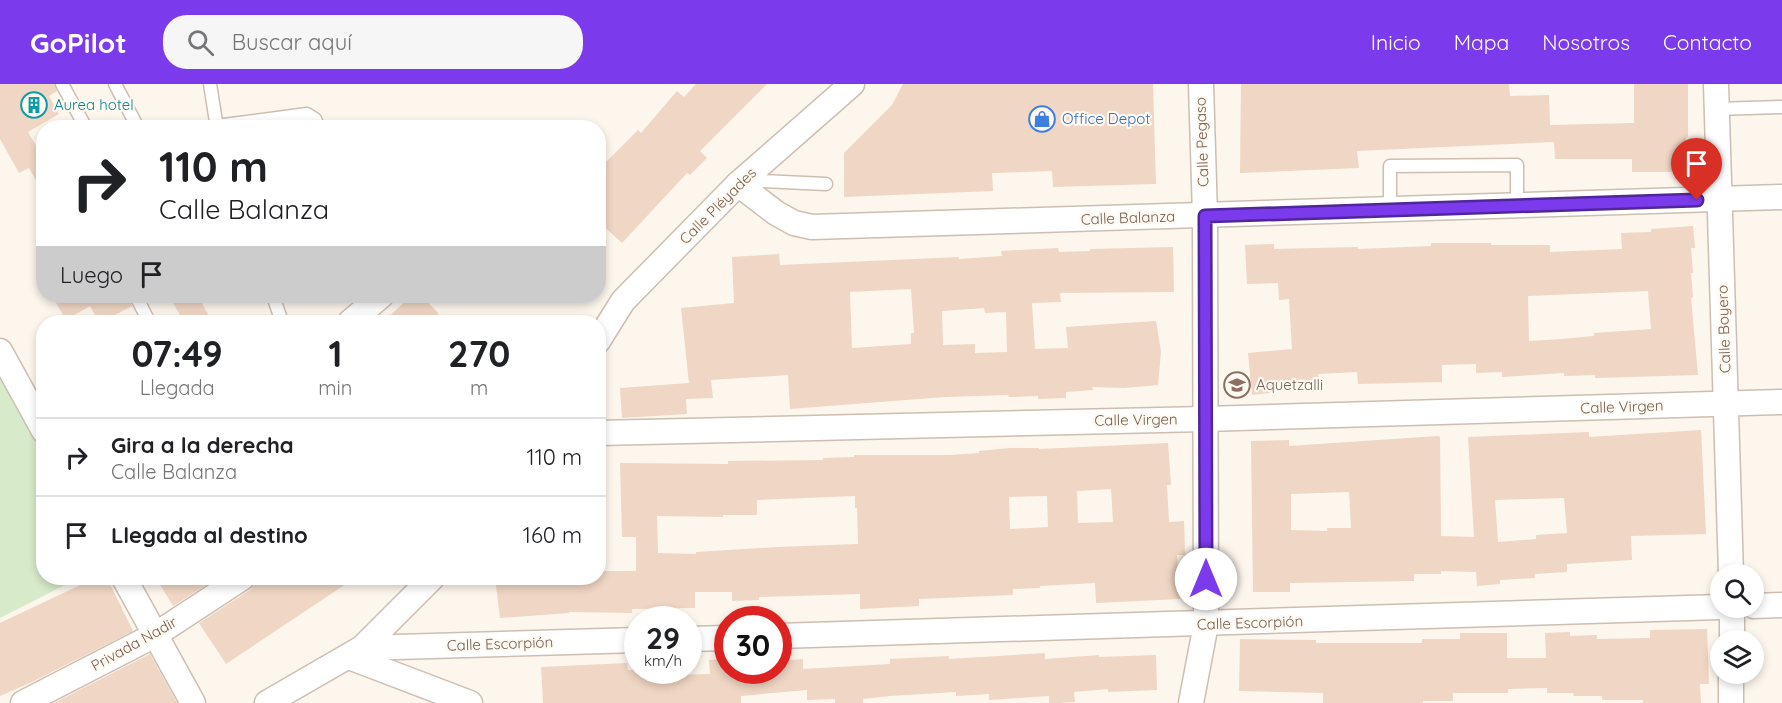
<!DOCTYPE html>
<html lang="es">
<meta charset="utf-8">
<style>
body{margin:0;font-family:Quicksand,sans-serif;background:#f6f6f6;color:#202124;height:100vh;display:flex;flex-direction:column;font-size:22px;white-space:nowrap}
*{box-sizing:border-box;margin:0}
p{font-size:20px;color:#757577}
.icon{flex:none;width:33px;height:33px;fill:none;stroke:currentColor;stroke-width:2;stroke-linecap:round;stroke-linejoin:round}
.map{position:relative;flex:1;overflow:hidden}
.panel{position:absolute;left:36px;top:231px;width:570px;height:270px;display:flex;flex-direction:column;background:#fff;border-radius:24px;box-shadow:0 3px 9px #0003}
.panel>*{flex:none}
.hud{position:absolute;left:36px;top:36px;width:570px;height:183px;border-radius:24px;box-shadow:0 3px 9px #0003;background:#fff;color:#202124;overflow:hidden}
.controls{position:absolute;left:1710px;top:480px;display:grid;gap:12px}
.controls a{display:grid;place-items:center;width:54px;height:54px;border-radius:50%;background:#fff;box-shadow:0 3px 9px #0003;font-size:30px}
.speed{position:absolute;left:624px;top:522px;display:flex;gap:12px;font-size:30px;font-weight:700;text-align:center}
.speed>*{display:grid;place-content:center;width:78px;height:78px;border-radius:50%;background:#fff;box-shadow:0 3px 9px #0003;line-height:1}
.speed small{font-size:15px;font-weight:400}
.speed .limit{border:9px solid #d22;background:#fff;color:#111}
.pin{position:absolute;display:grid;place-items:center;width:51px;height:51px;color:#fff;margin:-62px -26px;border-radius:50% 50% 50% 0;rotate:-45deg;box-shadow:0 0 6px #0007}
.pin .icon{rotate:45deg}
.me{position:absolute;width:66px;margin:-33px;rotate:0deg;stroke-linejoin:round;filter:drop-shadow(0 0 4px #0008)}
.turn{display:flex;align-items:center;gap:21px;height:126px;padding:0 24px;font-size:27px}
.turn .icon{width:78px;height:78px;stroke-width:2.5}
.turn b{display:block;font-size:42px;line-height:51px}
.then{display:flex;align-items:center;height:57px;padding:0 24px;background:#0003;gap:12px;font-size:22px}
.eta{display:flex;justify-content:space-evenly;align-items:center;height:102px;text-align:center}
.eta b{font-size:36px;font-weight:800;line-height:42px}
ul{padding:0;list-style:none}
li{display:flex;align-items:center;gap:18px;height:78px;padding:0 24px;border-top:2px solid #e0e0e0}
li div{flex:1}
li b{display:block;font-size:22px}
li em{font-style:normal}
header{display:flex;align-items:center;gap:36px;box-sizing:border-box;height:84px;padding:0 30px;background:#7c3aed;color:#fff}
header strong{font-size:28px}
nav{display:flex;gap:33px;margin-inline-start:auto;font-size:21px}
.search{width:420px;height:54px;background:#f6f6f6;display:flex;align-items:center;gap:15px;box-sizing:border-box;padding:0 21px;border-radius:24px;color:#757577;font-size:22px}
.map>svg:first-child{display:block}
</style>
<header>
<strong>GoPilot</strong>
<div class="search"><svg class="icon" aria-label="search" viewBox="0 0 24 24"><circle cx="10" cy="10" r="6"/><path d="M15 15l6 6"/></svg>Buscar aquí</div>
<nav><a>Inicio</a><a>Mapa</a><a>Nosotros</a><a>Contacto</a></nav>
</header>
<div class="map">
<svg width="1782" height="619" viewBox="0 0 1782 619">
<rect width="100%" height="100%" fill="#fcf6ec"/>
<!-- green -->
<polygon fill="#d7eaca" points="0,288 43,367 44,494 79,494 0,534"/>
<!-- building -->
<g fill="#f0d6c4" fill-rule="evenodd">
<polygon points="0,0 54,0 57,7 49,12 59,30 28,48 44,75 44,110 29,84 19,89 0,55"/>
<polygon points="696,0 767,0 700,67 707,74 690,91 687,89 622,159 598,137 598,86 638,46 641,49 677,7 684,13"/>
<polygon points="903,0 1153,0 1156,100 1053,103 1052,87 992,89 993,107 844,113 844,69 892,21"/>
<polygon points="1241,0 1509,0 1510,12 1549,11 1550,41 1634,39 1634,0 1688,0 1688,53 1686,53 1685,88 1632,88 1632,75 1555,75 1554,58 1357,67 1359,84 1240,89"/>
<path d="M1693 142 1695 164H1691L1693 189H1691L1693 213 1691 214 1698 291 1595 294V291L1564 292V289L1502 293V288L1476 289V280L1442 281V298L1358 300 1357 288 1318 290 1319 300 1270 303V309L1252 311 1248 269 1292 265 1289 215 1279 216 1278 199 1247 200 1245 161 1274 160V165L1358 163V165L1431 162V159H1491V161H1550V168L1622 165 1621 149 1651 148V145ZM1648 207 1651 245 1594 249V252L1561 255 1529 257 1528 212Z"/>
<path d="M1173 163 1174 208 1060 209 1061 218 1032 219 1035 265 1068 264 1066 243 1156 237 1161 268 1158 301 1124 304 1092 303 1093 306 1066 308V314L1038 315V312L1009 313 1008 311 945 313 790 325 788 291 711 296 713 314 686 315 687 330 622 334 620 304 689 299 681 224 734 219 732 173 779 170 780 181 959 173V175L1002 172 1001 167 1058 164 1059 168 1090 167V165ZM911 205 914 249H911V260L852 264 850 208ZM984 224 985 229 1006 228 1007 268 975 269V260L943 261 942 227Z"/>
<polygon points="52,212 128,212 132,222 115,231 119,238 99,238 90,222 66,236"/>
<polygon points="169,212 198,212 209,232 197,238 184,238"/>
<polygon points="411,212 422,212 439,230 429,238 383,238"/>
<path d="M1701 346 1706 450 1631 452 1632 476 1567 480V488L1535 490V494L1500 496V500L1477 502 1476 488 1441 487V490H1414V497L1290 499V508H1253L1251 357 1289 356V362L1438 352 1440 353 1441 452 1474 453 1468 353 1589 348V353ZM1349 408 1351 444H1327V447L1291 446V410ZM1564 414 1567 449 1536 451V455L1498 458 1495 416Z"/>
<path d="M1168 359 1171 401H1167L1169 438 1184 437 1185 471H1177L1180 515 1096 519 1095 499 1040 502V504L1013 505V511L919 515V522L860 525V510L759 513V516L732 517V508H695V524L632 525V529L569 528V529L500 534 495 494H598V487H636V453H622L620 379 728 380V377L823 376V374L854 373V371H950L979 369V367L1010 364H1039V365ZM1111 405 1113 438 1078 439 1077 407ZM855 412V424H857L858 460 777 463 696 468V470L658 469 657 432 723 433V431H757V416ZM1047 412 1048 443 1010 445 1009 413Z"/>
<polygon points="95,494 107,494 133,547 32,598 0,612 0,539"/>
<polygon points="156,494 217,494 173,522"/>
<polygon points="256,494 355,494 226,580 199,539 250,506 254,501"/>
<polygon points="1707,545 1709,600 1700,600 1701,619 1643,619 1643,616 1602,616 1602,612 1574,612 1573,609 1547,609 1547,604 1508,605 1508,609 1453,609 1453,617 1423,617 1423,619 1323,619 1323,609 1239,607 1240,555 1316,556 1316,559 1422,559 1422,555 1460,555 1460,549 1507,549 1507,574 1546,574 1545,549 1570,548 1570,552 1597,551 1597,555 1650,554 1650,546"/>
<polygon points="1045,569 1045,575 1099,571 1099,573 1156,571 1157,606 1108,608 1108,605 1074,608 1075,618 1059,619 1049,619 1049,612 989,616 989,610 956,612 956,608 890,612 863,615 863,619 835,619 835,615 807,616 807,606 741,612 741,619 543,619 541,583 627,579 628,586 672,586 672,591 710,590 709,576 728,575 728,586 778,586 778,577 803,575 803,585 890,580 890,575 949,572 949,575"/>
<polygon points="150,570 177,619 54,619"/>
</g>
<g fill="none" stroke-linecap="round" stroke-linejoin="round">
<!-- service casing -->
<g stroke="#cebeb1" stroke-width="15">
<g id="service">
<polyline points="62,0 86,44"/>
<polyline points="115,0 138,44"/>
<polyline points="210,0 217,44"/>
<polyline points="1716,25 1782,23"/>
<polyline points="216,42 307,30 315,35 319,44"/>
<polyline points="743,96 826,100"/>
<polyline points="1390,126 1390,82 1517,81 1517,122"/>
<polyline points="136,212 149,238"/>
<polyline points="273,212 282,238"/>
</g>
</g>
<!-- minor casing -->
<g stroke="#cebeb1" stroke-width="27">
<g id="minor">
<polyline points="1716,0 1731,490"/>
<polyline points="738,100 776,129 794,139 812,143 1782,113"/>
<polyline points="350,238 381,212"/>
<polyline points="598,257 623,217 738,100 852,0"/>
<polyline points="0,267 44,347"/>
<polyline points="598,349 1205,335 1782,318"/>
<polyline points="124,494 193,619"/>
<polyline points="1754,522 1782,521"/>
<polyline points="778,552 1720,523"/>
<polyline points="688,555 728,554"/>
<polyline points="1732,556 1732,524"/>
<polyline points="362,564 638,556"/>
<polyline points="349,573 470,619"/>
<polyline points="23,619 155,551 242,494"/>
<polyline points="267,619 362,564 432,494"/>
<polyline points="1191,619 1206,540 1205,132 1201,0"/>
<polyline points="1731,619 1731,590"/>
</g>
</g>
<!-- service -->
<use href="#service" stroke="#fff" stroke-width="12"/>
<!-- minor -->
<use href="#minor" stroke="#fff" stroke-width="24"/>
</g>
<g fill="none" stroke-linecap="round" stroke-linejoin="round">
<!-- route casing -->
<g stroke="#51269a" stroke-width="15">
<polyline id="route" points="1206,495 1205,132 1697,116"/>
</g>
<!-- route -->
<use href="#route" stroke="#7c3aed" stroke-width="10"/>
</g>
<!-- icons -->
<defs>
<g id="building-ring" transform="scale(1.35)"><circle r="9.5" fill="#fefaf2" stroke="#0f9aa8" stroke-width="1.5"/><path d="M-4-6H4V6H1V3H-1V6H-4ZM-2.5-4.3h1.7v1.8h-1.7ZM.8-4.3h1.7v1.8H.8ZM-2.5-1h1.7V.8h-1.7ZM.8-1h1.7V.8H.8Z" fill="#0f9aa8"/></g>
<g id="shop-ring" transform="scale(1.35)"><circle r="9.5" fill="#fefaf2" stroke="#3f7fe0" stroke-width="1.5"/><path d="M-5-2.5h2.3a2.7 3.5 0 0 1 5.4 0H5L5.5 6h-11ZM-1.5-2.5h3a1.5 2.3 0 0 0-3 0Z" fill="#3f7fe0"/></g>
<g id="school-ring" transform="scale(1.35)"><circle r="9.5" fill="#fefaf2" stroke="#8d6e63" stroke-width="1.5"/><path d="M0-5L7-2L0 1L-7-2ZM-4 1L0 2.5L4 1V4Q0 6-4 4Z" fill="#8d6e63"/></g>
</defs>
<g fill-rule="evenodd">
<use href="#building-ring" x="34" y="21"/>
<use href="#shop-ring" x="1042" y="35"/>
<use href="#school-ring" x="1237" y="301"/>
</g>
<g text-anchor="middle" stroke-width="4.5" stroke-linejoin="round" paint-order="stroke">
<!-- culture labels -->
<g font-size="15" fill="#0d838f" stroke="#fefaf2" text-anchor="start">
<text x="54" y="26">Aurea hotel</text>
</g>
<!-- shop labels -->
<g font-size="15" fill="#366cbe" stroke="#fefaf2" text-anchor="start">
<text x="1062" y="40">Office Depot</text>
</g>
<!-- street labels -->
<g font-size="15" fill="#775d4f" stroke="#fefaf2">
<text transform="translate(1202 58) rotate(-92)" y="5">Calle Pegaso</text>
<text transform="translate(718 122) rotate(-45)" y="5">Calle Pléyades</text>
<text transform="translate(1128 134) rotate(-2)" y="5">Calle Balanza</text>
<text transform="translate(1724 245) rotate(-92)" y="5">Calle Boyero</text>
<text transform="translate(1622 323) rotate(-2)" y="5">Calle Virgen</text>
<text transform="translate(1136 336) rotate(-1)" y="5">Calle Virgen</text>
<text transform="translate(1250 539) rotate(-2)" y="5">Calle Escorpión</text>
<text transform="translate(134 560) rotate(-29)" y="5">Privada Nadir</text>
<text transform="translate(500 560) rotate(-2)" y="5">Calle Escorpión</text>
</g>
<!-- education labels -->
<g font-size="15" fill="#785e54" stroke="#fefaf2" text-anchor="start">
<text x="1256" y="306">Aquetzalli</text>
</g>
</g>
</svg>
<div class="controls">
<a><svg class="icon" aria-label="search" viewBox="0 0 24 24"><circle cx="10" cy="10" r="6"/><path d="M15 15l6 6"/></svg></a>
<a><svg class="icon" aria-label="layers" viewBox="0 0 24 24"><path d="M12 4l9 5-9 5-9-5zM3 14l9 5 9-5"/></svg></a>
</div>
<div class="speed"><div>29<small>km/h</small></div><div class="limit">30</div></div>
<div class="pin" style="left:1697px;top:116px;background:#d93025"><svg class="icon" aria-label="arrive" viewBox="0 0 24 24"><path d="M6 21V4h12l-3 4 3 4H6"/></svg></div>
<svg class="me" style="left:1206px;top:495px" viewBox="-20 -20 40 40"><circle r="19" fill="#fff"/><path d="M0-13L10 11 0 6-10 11z" fill="#7c3aed"/></svg>
<div class="hud">
<div class="turn"><svg class="icon" aria-label="right" viewBox="0 0 24 24"><path d="M7 20v-9h11M14 6l5 5-5 5"/></svg><div><b>110 m</b>Calle Balanza</div></div>
<div class="then">Luego<svg class="icon" aria-label="arrive" viewBox="0 0 24 24"><path d="M6 21V4h12l-3 4 3 4H6"/></svg></div>
</div>
<section class="panel">
<div class="eta">
<div><b>07:49</b><p>Llegada</p></div>
<div><b>1</b><p>min</p></div>
<div><b>270</b><p>m</p></div>
</div>
<ul>
<li><svg class="icon" aria-label="right" viewBox="0 0 24 24"><path d="M7 20v-9h11M14 6l5 5-5 5"/></svg><div><b>Gira a la derecha</b><p>Calle Balanza</p></div><em>110 m</em></li>
<li><svg class="icon" aria-label="arrive" viewBox="0 0 24 24"><path d="M6 21V4h12l-3 4 3 4H6"/></svg><div><b>Llegada al destino</b></div><em>160 m</em></li>
</ul>
</section>
</div>
